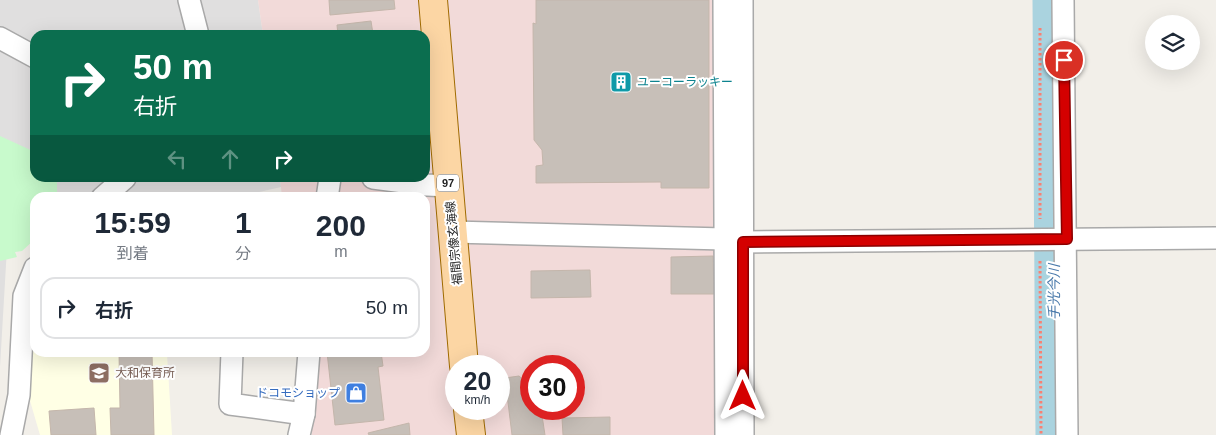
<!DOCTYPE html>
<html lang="ja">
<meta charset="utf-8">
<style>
body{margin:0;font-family:Arial,"Noto Sans JP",sans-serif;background:#f2f2f3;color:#1f2937;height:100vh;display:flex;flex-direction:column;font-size:19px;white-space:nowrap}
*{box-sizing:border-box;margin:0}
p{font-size:16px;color:#747a83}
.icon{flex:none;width:28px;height:28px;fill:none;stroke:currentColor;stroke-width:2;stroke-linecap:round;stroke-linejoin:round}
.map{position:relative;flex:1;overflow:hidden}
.panel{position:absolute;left:30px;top:192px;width:400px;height:165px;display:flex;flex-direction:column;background:#fff;border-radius:15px;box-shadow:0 5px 20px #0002}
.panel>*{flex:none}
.top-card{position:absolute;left:30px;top:30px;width:400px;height:152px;border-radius:15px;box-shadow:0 5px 20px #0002;background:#0b6e4f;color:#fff;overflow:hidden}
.buttons{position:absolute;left:1145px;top:15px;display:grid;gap:10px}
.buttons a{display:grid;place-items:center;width:55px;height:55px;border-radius:50%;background:#fff;box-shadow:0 5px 20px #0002;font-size:25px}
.speed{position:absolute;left:445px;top:355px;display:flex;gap:10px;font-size:25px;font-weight:700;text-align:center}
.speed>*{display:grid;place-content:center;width:65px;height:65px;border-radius:50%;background:#fff;box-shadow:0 5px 20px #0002;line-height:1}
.speed small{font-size:12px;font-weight:400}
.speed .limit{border:8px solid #d22;background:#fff;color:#111}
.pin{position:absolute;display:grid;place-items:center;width:42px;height:42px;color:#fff;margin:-21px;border:2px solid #fff;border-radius:50%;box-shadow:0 1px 5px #0007}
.me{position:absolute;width:55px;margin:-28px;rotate:0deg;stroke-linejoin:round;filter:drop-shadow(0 0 4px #0008)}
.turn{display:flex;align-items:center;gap:18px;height:105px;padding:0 20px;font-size:22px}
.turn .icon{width:65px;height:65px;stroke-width:2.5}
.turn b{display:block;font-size:35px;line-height:42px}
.lanes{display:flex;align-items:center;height:48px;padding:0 20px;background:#0003;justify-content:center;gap:25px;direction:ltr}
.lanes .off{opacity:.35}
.eta{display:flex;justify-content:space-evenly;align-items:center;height:85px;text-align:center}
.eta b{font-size:30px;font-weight:600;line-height:35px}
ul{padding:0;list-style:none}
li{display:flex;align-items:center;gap:15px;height:62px;margin:0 10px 8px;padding:0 10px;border:2px solid #e0e1e3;border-radius:15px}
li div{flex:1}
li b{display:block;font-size:19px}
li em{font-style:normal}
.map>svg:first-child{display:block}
</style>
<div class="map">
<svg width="1216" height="435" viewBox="0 0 1216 435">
<rect width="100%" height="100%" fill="#f2efe9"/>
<!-- residential -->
<polygon fill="#e0dfdf" points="0,0 258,0 263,35 35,35 35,178 280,178 281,187 234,198 35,198 35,242 7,248 0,367"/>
<!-- commercial -->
<path fill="#f2dad9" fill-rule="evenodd" d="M258 0H721L722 435H312L302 353 425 352V198L282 197 280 178H425V35H263ZM456 366H499V409H456ZM531 366H574V409H531Z"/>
<!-- education -->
<polygon fill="#ffffe5" points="35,326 35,352 167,353 172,435 40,435 28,394"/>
<!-- park -->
<polygon fill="#c8facc" points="0,136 35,152 35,178 57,178 57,197 35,198 35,239 22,251 15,252 17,257 0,261"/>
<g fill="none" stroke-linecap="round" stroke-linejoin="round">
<!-- river -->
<polyline stroke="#aad3df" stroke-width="39" points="1052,0 1055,435"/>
</g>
<!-- building -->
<g fill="#c7bfb8" stroke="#c4b6ab">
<polygon points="329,0 394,0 395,9 330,15"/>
<polygon points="536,0 709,0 709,188 661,188 661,182 536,183 536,166 543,165 542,150 534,140 533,23 536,24"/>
<polygon points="371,21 373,34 387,32 387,35 338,35 337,25"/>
<polygon points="713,256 714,294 671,294 671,257"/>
<polygon points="590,270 591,297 531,298 531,271"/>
<polygon points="119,352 152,352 154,435 111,435 110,408 120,408"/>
<polygon points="327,352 381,352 383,366 378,367 384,420 335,425"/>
<polygon points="519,376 531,386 531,409 541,409 545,435 512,435 505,378"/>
<polygon points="94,408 96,435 51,435 49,411"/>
<polygon points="610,417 610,435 563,435 562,418"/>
<polygon points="409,423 410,435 369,435 368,433"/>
</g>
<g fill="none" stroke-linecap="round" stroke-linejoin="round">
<!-- street casing -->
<g stroke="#a9a9a9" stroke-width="24">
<g id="street">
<polyline points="189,0 198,35"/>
<polyline points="724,0 726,435"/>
<polyline points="742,0 743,435"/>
<polyline points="1063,0 1067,435"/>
<polyline points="0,38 35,57"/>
<polyline points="373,178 427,185 449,186"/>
<polyline points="102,198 125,178"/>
<polyline points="327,198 330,178"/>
<polyline points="453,232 724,239 743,242 1216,238"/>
<polyline points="232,352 230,404 304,414"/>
<polyline points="11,435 19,395 24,296 35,268"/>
<polyline points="299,435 304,414 309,352"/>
</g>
</g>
<!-- primary casing -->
<g stroke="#a06b00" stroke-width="30">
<g id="primary">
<polyline points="433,0 464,366"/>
<polyline points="468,409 471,435"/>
</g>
</g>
<!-- path -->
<g stroke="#fa8072" stroke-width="3" stroke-dasharray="2.5 2.5" stroke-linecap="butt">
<polyline points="1040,28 1040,219"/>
<polyline points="1040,261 1041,435"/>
</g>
<!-- street -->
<use href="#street" stroke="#fff" stroke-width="21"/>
<!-- primary -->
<use href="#primary" stroke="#fcd6a4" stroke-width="28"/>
</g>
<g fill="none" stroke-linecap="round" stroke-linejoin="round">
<!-- route casing -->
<g stroke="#8a0000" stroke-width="12">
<polyline id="route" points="743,396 743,242 1067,239 1064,60"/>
</g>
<!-- route -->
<use href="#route" stroke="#d40000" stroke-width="9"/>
</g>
<!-- icons -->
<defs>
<g id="building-square" transform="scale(1.125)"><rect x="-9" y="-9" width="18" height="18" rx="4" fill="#0f9aa8" stroke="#fff"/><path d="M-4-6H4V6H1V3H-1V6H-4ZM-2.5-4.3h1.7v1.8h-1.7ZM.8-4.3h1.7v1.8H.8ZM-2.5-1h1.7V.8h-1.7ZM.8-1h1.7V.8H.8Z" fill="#fff"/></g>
<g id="school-square" transform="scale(1.125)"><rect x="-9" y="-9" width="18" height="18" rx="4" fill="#8d6e63" stroke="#fff"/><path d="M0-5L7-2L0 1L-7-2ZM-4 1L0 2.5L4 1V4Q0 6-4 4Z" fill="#fff"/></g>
<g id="shop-square" transform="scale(1.125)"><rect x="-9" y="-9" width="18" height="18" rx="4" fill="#3f7fe0" stroke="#fff"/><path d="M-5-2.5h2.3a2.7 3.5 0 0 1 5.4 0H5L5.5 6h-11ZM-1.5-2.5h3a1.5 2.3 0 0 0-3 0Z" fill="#fff"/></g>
</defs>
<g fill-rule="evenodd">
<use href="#building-square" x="621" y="82"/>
<use href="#school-square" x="99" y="373"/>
<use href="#shop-square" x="356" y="393"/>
</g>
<g text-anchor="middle" stroke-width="4" stroke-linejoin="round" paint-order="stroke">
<!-- shield labels -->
<rect fill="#fff" stroke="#646464" stroke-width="1" x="437" y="174.5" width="22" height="17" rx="4"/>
<g font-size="11" font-weight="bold" fill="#222">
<text x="448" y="187">97</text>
</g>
<!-- culture labels -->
<g font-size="12" fill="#0d838f" stroke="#fff" text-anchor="start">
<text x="637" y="86">ユーコーラッキー</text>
</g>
<!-- street labels -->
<g font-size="12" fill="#222" stroke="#fff">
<text transform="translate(454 243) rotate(-95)" y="4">福間宗像玄海線</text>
</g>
<!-- education labels -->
<g font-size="12" fill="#785e54" stroke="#fff" text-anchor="start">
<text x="115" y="377">大和保育所</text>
</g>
<!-- shop labels -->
<g font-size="12" fill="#366cbe" stroke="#fff" text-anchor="end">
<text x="340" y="397">ドコモショップ</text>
</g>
<!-- water labels -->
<g font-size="14" font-style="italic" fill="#4a7aab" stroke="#fff">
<text transform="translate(1054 292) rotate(-90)" y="5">手光今川</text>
</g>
</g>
</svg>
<div class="buttons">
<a><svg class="icon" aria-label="layers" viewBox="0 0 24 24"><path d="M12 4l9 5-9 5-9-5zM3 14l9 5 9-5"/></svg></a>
</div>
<div class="speed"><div>20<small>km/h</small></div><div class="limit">30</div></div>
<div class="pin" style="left:1064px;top:60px;background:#d93025"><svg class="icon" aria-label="arrive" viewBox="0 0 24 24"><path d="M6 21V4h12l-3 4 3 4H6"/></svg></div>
<svg class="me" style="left:743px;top:396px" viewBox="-20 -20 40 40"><path d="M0-17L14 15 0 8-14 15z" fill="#d40000" stroke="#fff" stroke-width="4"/></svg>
<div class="top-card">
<div class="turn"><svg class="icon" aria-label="right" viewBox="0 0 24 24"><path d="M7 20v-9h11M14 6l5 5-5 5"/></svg><div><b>50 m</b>右折</div></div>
<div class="lanes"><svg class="icon off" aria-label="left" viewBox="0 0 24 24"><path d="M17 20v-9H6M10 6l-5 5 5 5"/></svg><svg class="icon off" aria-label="ahead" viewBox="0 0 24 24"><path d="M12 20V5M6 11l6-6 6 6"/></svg><svg class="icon" aria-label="right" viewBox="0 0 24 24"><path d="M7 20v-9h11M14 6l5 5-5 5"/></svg></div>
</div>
<section class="panel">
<div class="eta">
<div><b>15:59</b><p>到着</p></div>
<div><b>1</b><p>分</p></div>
<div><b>200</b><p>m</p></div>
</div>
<ul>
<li><svg class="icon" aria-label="right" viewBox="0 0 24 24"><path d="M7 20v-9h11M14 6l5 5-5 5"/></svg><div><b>右折</b></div><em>50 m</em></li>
</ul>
</section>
</div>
